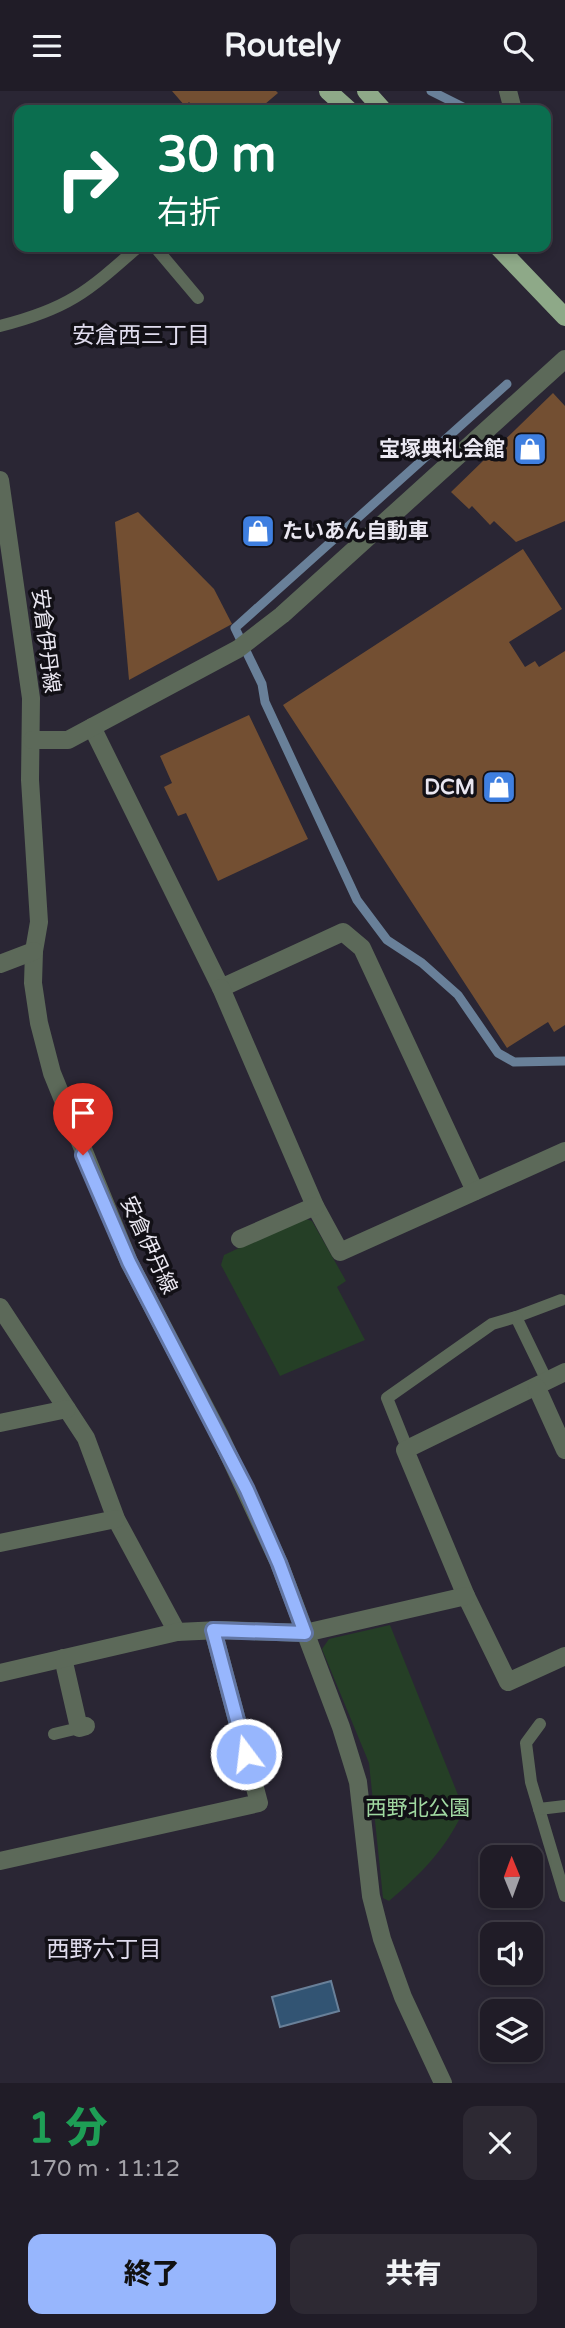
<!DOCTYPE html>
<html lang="ja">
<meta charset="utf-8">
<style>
body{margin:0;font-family:"Varela Round","Noto Sans JP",sans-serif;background:#2d2933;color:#f1f3f6;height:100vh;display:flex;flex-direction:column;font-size:26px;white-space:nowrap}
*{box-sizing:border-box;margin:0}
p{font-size:23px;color:#a2a1a7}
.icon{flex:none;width:38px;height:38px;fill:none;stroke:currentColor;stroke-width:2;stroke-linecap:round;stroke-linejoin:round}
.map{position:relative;height:1992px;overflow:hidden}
.side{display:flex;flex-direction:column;background:#201c27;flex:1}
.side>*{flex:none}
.hud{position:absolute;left:14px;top:14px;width:537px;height:147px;border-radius:14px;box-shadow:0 4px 10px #0003,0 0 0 2px #3d3a44;background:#0b6e4f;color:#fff;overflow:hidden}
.needle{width:46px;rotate:359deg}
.fabs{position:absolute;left:480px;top:1754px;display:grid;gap:14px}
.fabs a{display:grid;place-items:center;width:63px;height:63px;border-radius:14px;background:#201c27;box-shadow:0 4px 10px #0003,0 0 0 2px #3d3a44;font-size:35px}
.pin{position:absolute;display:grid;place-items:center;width:60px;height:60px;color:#fff;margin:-72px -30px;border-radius:50% 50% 50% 0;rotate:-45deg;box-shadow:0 0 7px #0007}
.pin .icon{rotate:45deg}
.me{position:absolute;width:77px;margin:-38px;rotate:345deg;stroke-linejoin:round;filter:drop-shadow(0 0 5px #0008)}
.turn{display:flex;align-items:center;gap:24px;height:147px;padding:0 28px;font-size:32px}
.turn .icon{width:91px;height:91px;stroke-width:2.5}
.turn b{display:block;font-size:49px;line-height:60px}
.round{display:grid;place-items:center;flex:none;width:74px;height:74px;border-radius:14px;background:#2d2933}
.summary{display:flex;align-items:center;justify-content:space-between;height:119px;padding:0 28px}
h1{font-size:42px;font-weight:800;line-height:52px;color:#1e9e55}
.cta{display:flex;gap:14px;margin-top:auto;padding:14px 28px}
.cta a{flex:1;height:80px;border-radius:14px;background:#97b6fd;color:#111;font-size:28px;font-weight:800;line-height:80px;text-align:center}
.cta a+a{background:#2d2933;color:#f1f3f6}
header{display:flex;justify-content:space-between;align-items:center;height:91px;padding:0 28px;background:#201c27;font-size:32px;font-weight:800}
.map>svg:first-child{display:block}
</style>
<header><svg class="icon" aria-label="menu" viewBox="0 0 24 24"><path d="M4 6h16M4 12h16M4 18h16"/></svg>Routely<svg class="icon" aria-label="search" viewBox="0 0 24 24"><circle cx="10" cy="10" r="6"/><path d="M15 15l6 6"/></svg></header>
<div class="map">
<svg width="565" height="1992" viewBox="0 0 565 1992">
<rect width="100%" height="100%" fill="#2a2634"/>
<!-- green -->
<g fill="#253f26">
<polygon points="303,1127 312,1130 346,1190 337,1196 365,1249 280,1285 221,1174 224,1164"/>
<path d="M390 1534 464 1719C445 1759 422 1782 389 1810L383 1807 369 1672 322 1558 329 1548Z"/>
</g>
<!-- water -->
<polygon fill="#325473" stroke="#698099" stroke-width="2" points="331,1890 339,1920 280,1936 272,1906"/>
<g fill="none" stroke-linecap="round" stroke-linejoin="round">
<!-- stream -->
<g stroke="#698099" stroke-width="9">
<polyline points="431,0 469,19"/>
<polyline points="507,293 235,537 262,593 265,611 357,809 387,849 422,872 458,904 498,962 514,971 565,970"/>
</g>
</g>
<!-- building -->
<g fill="#734f32">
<polygon points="172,0 276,0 278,2 258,19 196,19 189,11 185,15"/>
<polygon points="553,302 565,315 565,430 516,451 494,430 490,434 472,415 469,418 451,401"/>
<polygon points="138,421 214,498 232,533 129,589 115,431"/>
<polygon points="523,458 562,518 509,551 525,576 535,570 539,576 565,560 565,934 554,941 548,931 507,957 283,614"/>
<polygon points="249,624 308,748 218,790 186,722 178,725 164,696 172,692 160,665"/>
</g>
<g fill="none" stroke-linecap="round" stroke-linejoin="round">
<!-- lane -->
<g stroke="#5c6959" stroke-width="12">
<polyline points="155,156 198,207"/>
<path d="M0 235C68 218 87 201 138 156"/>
<polyline points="516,1226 561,1209"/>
<polyline points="407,1357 387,1307 492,1233 516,1226 547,1290"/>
<polyline points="540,1633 526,1652 531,1691 565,1805"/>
<polyline points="54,1643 79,1637"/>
<polyline points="539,1718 565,1715"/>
</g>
<!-- street -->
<g stroke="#5c6959" stroke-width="18">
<polyline points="508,0 513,19"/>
<polyline points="0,389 31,607 30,689 39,831 34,860 33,892 39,932 52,982 129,1171 220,1345 279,1472 341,1636 358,1691 371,1805 382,1848 403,1906 443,1992"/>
<polyline points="92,636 221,897 343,841 362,857 475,1100"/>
<polyline points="32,649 68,649 238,558 282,524 565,268"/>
<polyline points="0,873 34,860"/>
<polyline points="221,897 315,1115 340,1161 565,1060"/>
<polyline points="240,1148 315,1115"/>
<polyline points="0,1216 86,1347 116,1428 177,1541"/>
<polyline points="565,1281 405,1359 466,1505 508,1591 565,1565"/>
<polyline points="537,1297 565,1359"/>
<polyline points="0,1332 67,1318"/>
<polyline points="0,1452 116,1428"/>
<polyline points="63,1567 79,1637 86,1635"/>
<polyline points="0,1582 177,1541 220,1539 305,1542 466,1505"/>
<polyline points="0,1770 259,1712 213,1539"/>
</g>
<!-- primary -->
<g stroke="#8ea988" stroke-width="18">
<polyline points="328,0 349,19"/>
<polyline points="366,0 383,19"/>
<polyline points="498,156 565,226"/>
</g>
</g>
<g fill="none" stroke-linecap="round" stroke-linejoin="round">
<!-- route casing -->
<g stroke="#6276a4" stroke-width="18">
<polyline id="route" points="83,1064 129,1171 247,1399 279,1472 305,1542 213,1539 246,1663"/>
</g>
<!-- route -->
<use href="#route" stroke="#97b6fd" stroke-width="12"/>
</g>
<!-- icons -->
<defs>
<g id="shop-square" transform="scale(1.75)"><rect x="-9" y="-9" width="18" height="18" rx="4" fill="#3f7fe0" stroke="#121016"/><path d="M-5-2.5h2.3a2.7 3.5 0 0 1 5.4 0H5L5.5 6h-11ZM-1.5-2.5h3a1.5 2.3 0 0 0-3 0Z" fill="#fff"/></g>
</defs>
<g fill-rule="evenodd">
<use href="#shop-square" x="530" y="358"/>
<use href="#shop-square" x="258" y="440"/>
<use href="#shop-square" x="499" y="696"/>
</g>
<g text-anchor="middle" stroke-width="7" stroke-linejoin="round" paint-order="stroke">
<!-- poi labels -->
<g font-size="21" font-weight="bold" fill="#eae7f1" stroke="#121016" text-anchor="end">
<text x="505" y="365">宝塚典礼会館</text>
<text x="282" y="447" text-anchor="start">たいあん自動車</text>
<text x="475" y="703">DCM</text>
</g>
<!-- street labels -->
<g font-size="21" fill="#eae7f1" stroke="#121016">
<text transform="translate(46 550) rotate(83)" y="7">安倉伊丹線</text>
<text transform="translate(149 1154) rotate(65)" y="7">安倉伊丹線</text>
</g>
<!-- park labels -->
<g font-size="21" fill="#a0d8a1" stroke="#121016">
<text x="418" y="1724">西野北公園</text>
</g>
<!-- neighbourhood labels -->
<g font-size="23" fill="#e0dcee" stroke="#121016">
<text x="141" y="252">安倉西三丁目</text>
<text x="104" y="1866">西野六丁目</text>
</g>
</g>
</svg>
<div class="fabs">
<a><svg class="needle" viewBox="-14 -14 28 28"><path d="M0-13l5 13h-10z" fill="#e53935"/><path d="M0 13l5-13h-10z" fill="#a2a1a7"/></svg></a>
<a><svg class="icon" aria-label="sound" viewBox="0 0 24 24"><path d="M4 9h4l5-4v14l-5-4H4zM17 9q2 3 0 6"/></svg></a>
<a><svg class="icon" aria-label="layers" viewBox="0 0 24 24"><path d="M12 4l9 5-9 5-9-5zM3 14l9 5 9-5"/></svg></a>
</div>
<div class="pin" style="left:83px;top:1064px;background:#d93025"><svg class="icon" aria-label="arrive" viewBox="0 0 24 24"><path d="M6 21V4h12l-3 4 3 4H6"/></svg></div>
<svg class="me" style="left:246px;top:1663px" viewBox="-20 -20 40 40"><circle r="17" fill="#97b6fd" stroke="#fff" stroke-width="3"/><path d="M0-11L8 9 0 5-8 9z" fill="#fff"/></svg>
<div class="hud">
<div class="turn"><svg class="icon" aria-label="right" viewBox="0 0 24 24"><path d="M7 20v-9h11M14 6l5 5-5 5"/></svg><div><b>30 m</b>右折</div></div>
</div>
</div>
<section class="side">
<div class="summary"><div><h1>1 分</h1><p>170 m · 11:12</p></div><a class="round"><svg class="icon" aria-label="close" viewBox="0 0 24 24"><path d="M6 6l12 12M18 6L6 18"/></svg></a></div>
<div class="cta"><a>終了</a><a>共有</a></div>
</section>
